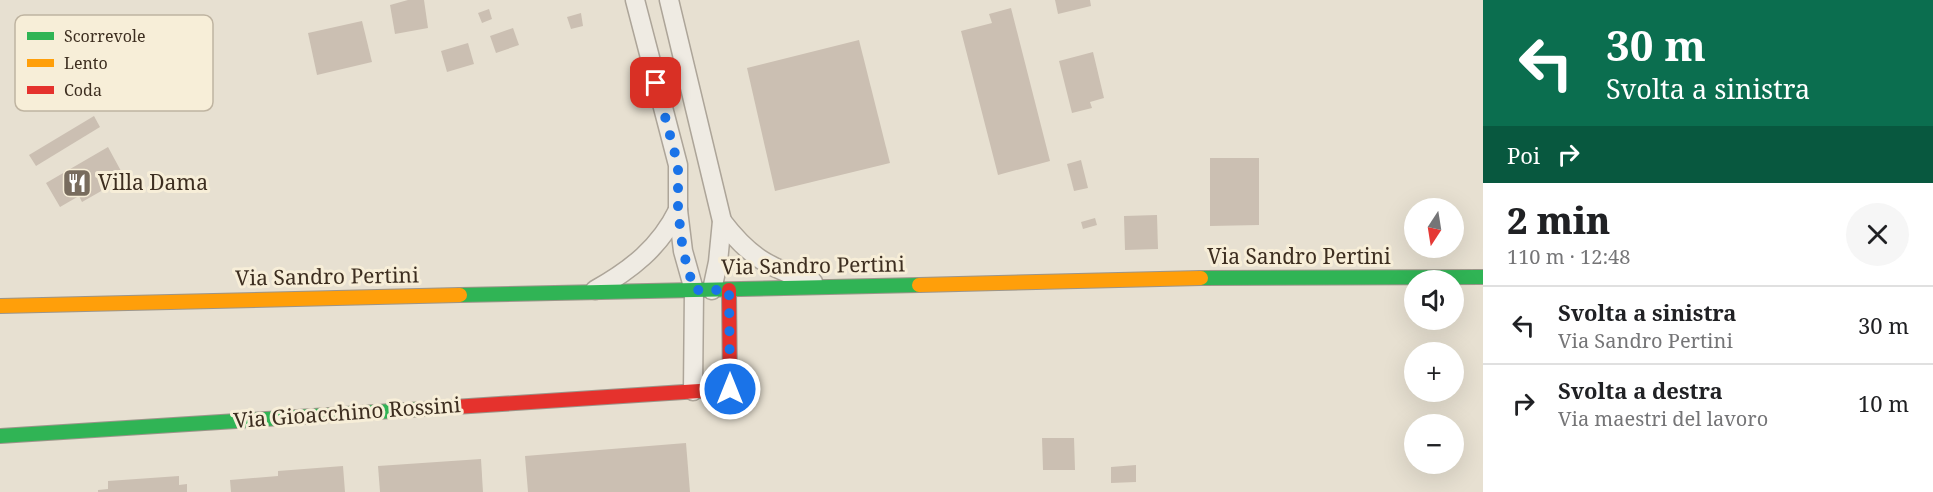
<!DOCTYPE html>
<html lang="it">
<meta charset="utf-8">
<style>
body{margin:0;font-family:"Noto Serif",serif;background:#f6f6f6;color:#202124;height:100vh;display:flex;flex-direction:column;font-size:22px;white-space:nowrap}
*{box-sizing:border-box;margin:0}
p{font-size:20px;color:#757577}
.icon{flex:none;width:33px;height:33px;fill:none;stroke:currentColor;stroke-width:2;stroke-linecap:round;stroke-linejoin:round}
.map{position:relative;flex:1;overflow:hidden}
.details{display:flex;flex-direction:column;background:#fff;width:450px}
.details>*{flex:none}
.guide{background:#0b6e4f;color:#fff;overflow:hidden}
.needle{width:39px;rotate:192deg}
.tools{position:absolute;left:1404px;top:198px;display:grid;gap:12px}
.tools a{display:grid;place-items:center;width:60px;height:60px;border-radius:50%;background:#fff;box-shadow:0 6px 24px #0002;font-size:30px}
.pin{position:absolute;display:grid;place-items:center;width:51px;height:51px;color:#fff;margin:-26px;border-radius:12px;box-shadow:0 3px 9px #0006}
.me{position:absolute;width:66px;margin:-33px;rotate:0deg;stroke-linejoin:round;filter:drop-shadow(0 0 4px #0008)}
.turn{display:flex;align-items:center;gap:21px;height:126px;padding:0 24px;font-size:27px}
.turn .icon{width:78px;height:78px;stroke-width:2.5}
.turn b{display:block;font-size:42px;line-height:51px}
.then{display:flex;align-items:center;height:57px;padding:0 24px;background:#0003;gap:12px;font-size:22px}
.round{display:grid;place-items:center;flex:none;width:63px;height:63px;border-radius:32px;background:#f6f6f6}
.summary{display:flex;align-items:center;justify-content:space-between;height:102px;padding:0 24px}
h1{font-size:36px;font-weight:800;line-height:45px}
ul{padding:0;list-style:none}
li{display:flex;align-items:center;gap:18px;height:78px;padding:0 24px;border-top:2px solid #e0e0e0}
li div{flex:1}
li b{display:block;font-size:22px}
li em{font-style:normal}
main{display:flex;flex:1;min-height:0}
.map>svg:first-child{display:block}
</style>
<main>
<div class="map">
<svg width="1483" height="492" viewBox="0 0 1483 492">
<rect width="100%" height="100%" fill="#e7e0d1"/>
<!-- building -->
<g fill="#cbbfb2">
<polygon points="408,0 424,0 428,28 395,34 390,5"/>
<polygon points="1055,0 1090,0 1091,6 1058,14"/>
<polygon points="1011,8 1050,161 998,175 961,31 992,23 989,14"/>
<polygon points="489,9 492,19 482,23 478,13"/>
<polygon points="581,13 583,26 571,29 567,17"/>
<polygon points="362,21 372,62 317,75 308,33"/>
<polygon points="513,28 519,45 496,53 490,36"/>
<polygon points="859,40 890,163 775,191 747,68"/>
<polygon points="468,43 474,64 447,72 441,51"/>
<polygon points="1093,52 1104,98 1090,102 1092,108 1072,113 1059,61"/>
<polygon points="94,116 100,127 36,166 29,155"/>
<polygon points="108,147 121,171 107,180 110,186 82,202 79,196 60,207 46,183"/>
<polygon points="1210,158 1259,158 1259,225 1210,226"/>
<polygon points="1081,160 1088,188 1074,191 1067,164"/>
<polygon points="1157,215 1158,249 1125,250 1124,216"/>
<polygon points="1095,218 1097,225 1083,229 1081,222"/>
<polygon points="1042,438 1074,438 1075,470 1043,470"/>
<polygon points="686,443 690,492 528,492 525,456"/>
<polygon points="481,459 483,492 380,492 378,466"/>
<polygon points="1136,465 1136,482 1111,483 1111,467"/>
<polygon points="343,466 345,492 231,492 230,480 278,476 278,471"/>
<polygon points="179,476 179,485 187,484 187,492 98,492 98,490 108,489 108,481"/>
</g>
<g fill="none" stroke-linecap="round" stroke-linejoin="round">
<!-- street casing -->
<g stroke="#ada599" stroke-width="21">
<g id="street">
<polyline points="635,0 678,165 678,210 683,251 694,290 693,391"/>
<polyline points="669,0 722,221 718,262 712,290"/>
<path d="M722 221C750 258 770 268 813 282"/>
<path d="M595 290C631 270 660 247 678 210"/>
</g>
</g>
<!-- fast casing -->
<g stroke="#9c958a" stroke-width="16">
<g id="fast">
<polyline points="1201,278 1483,277"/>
<polyline points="460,295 919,285"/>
<polyline points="0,436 439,408"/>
</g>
</g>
<!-- slow casing -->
<g stroke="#9c958a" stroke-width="16">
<g id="slow">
<polyline points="919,285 1201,278"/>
<polyline points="0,306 460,295"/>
</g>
</g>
<!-- jam casing -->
<g stroke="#9c958a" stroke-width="16">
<polyline id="jam" points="439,408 730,389 729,290"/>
</g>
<!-- street -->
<use href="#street" stroke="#efebe3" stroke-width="18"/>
<!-- fast -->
<use href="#fast" stroke="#30b455" stroke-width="14"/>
<!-- slow -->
<use href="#slow" stroke="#ff9f0a" stroke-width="14"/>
<!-- jam -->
<use href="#jam" stroke="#e5322d" stroke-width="14"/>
</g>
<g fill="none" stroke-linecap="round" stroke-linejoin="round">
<!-- route -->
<polyline stroke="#1a73e8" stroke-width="10" stroke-dasharray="0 18" points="656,83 678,165 678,210 683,251 694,290 729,290 730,389"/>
</g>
<!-- icons -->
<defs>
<g id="restaurant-square" transform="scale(1.5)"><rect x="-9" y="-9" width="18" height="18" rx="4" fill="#786c5e" stroke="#f7eed8"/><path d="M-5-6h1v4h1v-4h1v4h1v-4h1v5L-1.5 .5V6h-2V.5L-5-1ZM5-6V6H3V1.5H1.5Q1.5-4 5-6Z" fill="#fff"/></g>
</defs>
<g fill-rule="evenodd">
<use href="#restaurant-square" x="77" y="183"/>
</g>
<g text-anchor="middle" stroke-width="6" stroke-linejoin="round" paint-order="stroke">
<!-- poi labels -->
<g font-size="21" fill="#3d2e20" stroke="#f7eed8" text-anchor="start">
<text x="98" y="190">Villa Dama</text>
</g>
<!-- street labels -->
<g font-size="21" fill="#3d2e20" stroke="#f7eed8">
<text x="1299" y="264">Via Sandro Pertini</text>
<text transform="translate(813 266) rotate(-1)" y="7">Via Sandro Pertini</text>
<text transform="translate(327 277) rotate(-1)" y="7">Via Sandro Pertini</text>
<text transform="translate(347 413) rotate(-4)" y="7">Via Gioacchino Rossini</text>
</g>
</g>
<!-- legend -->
<rect x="15" y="15" width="198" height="96" rx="9" fill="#f7eed8" stroke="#bfb4a1" stroke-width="1.5"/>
<rect x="27" y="32" width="27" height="8" fill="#30b455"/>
<rect x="27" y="59" width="27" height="8" fill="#ff9f0a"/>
<rect x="27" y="86" width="27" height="8" fill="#e5322d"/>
<g font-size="16" fill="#3d2e20">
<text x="64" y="42">Scorrevole</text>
<text x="64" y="69">Lento</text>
<text x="64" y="96">Coda</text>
</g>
</svg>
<div class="tools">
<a><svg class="needle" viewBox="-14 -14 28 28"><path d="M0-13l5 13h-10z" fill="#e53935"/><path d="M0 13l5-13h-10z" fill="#757577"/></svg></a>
<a><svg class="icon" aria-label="sound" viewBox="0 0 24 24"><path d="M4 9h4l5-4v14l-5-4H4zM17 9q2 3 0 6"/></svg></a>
<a>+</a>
<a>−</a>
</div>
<div class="pin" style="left:656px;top:83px;background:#d93025"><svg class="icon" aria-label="arrive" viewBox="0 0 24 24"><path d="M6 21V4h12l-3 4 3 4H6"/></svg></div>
<svg class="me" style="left:730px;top:389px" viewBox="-20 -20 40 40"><circle r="17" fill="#1a73e8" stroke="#fff" stroke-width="3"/><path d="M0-11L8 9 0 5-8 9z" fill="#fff"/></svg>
</div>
<section class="details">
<div class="guide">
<div class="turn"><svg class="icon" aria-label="left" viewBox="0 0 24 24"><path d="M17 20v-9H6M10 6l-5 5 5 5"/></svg><div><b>30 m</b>Svolta a sinistra</div></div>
<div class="then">Poi<svg class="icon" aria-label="right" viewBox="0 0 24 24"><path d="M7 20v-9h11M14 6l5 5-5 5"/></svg></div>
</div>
<div class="summary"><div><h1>2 min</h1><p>110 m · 12:48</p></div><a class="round"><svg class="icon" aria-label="close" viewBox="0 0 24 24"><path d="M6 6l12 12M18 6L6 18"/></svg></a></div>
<ul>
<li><svg class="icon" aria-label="left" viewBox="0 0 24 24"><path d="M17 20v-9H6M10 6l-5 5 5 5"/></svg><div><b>Svolta a sinistra</b><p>Via Sandro Pertini</p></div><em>30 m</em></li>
<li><svg class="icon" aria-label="right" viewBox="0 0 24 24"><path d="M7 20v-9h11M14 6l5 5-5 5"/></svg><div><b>Svolta a destra</b><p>Via maestri del lavoro</p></div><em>10 m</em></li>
</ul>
</section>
</main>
